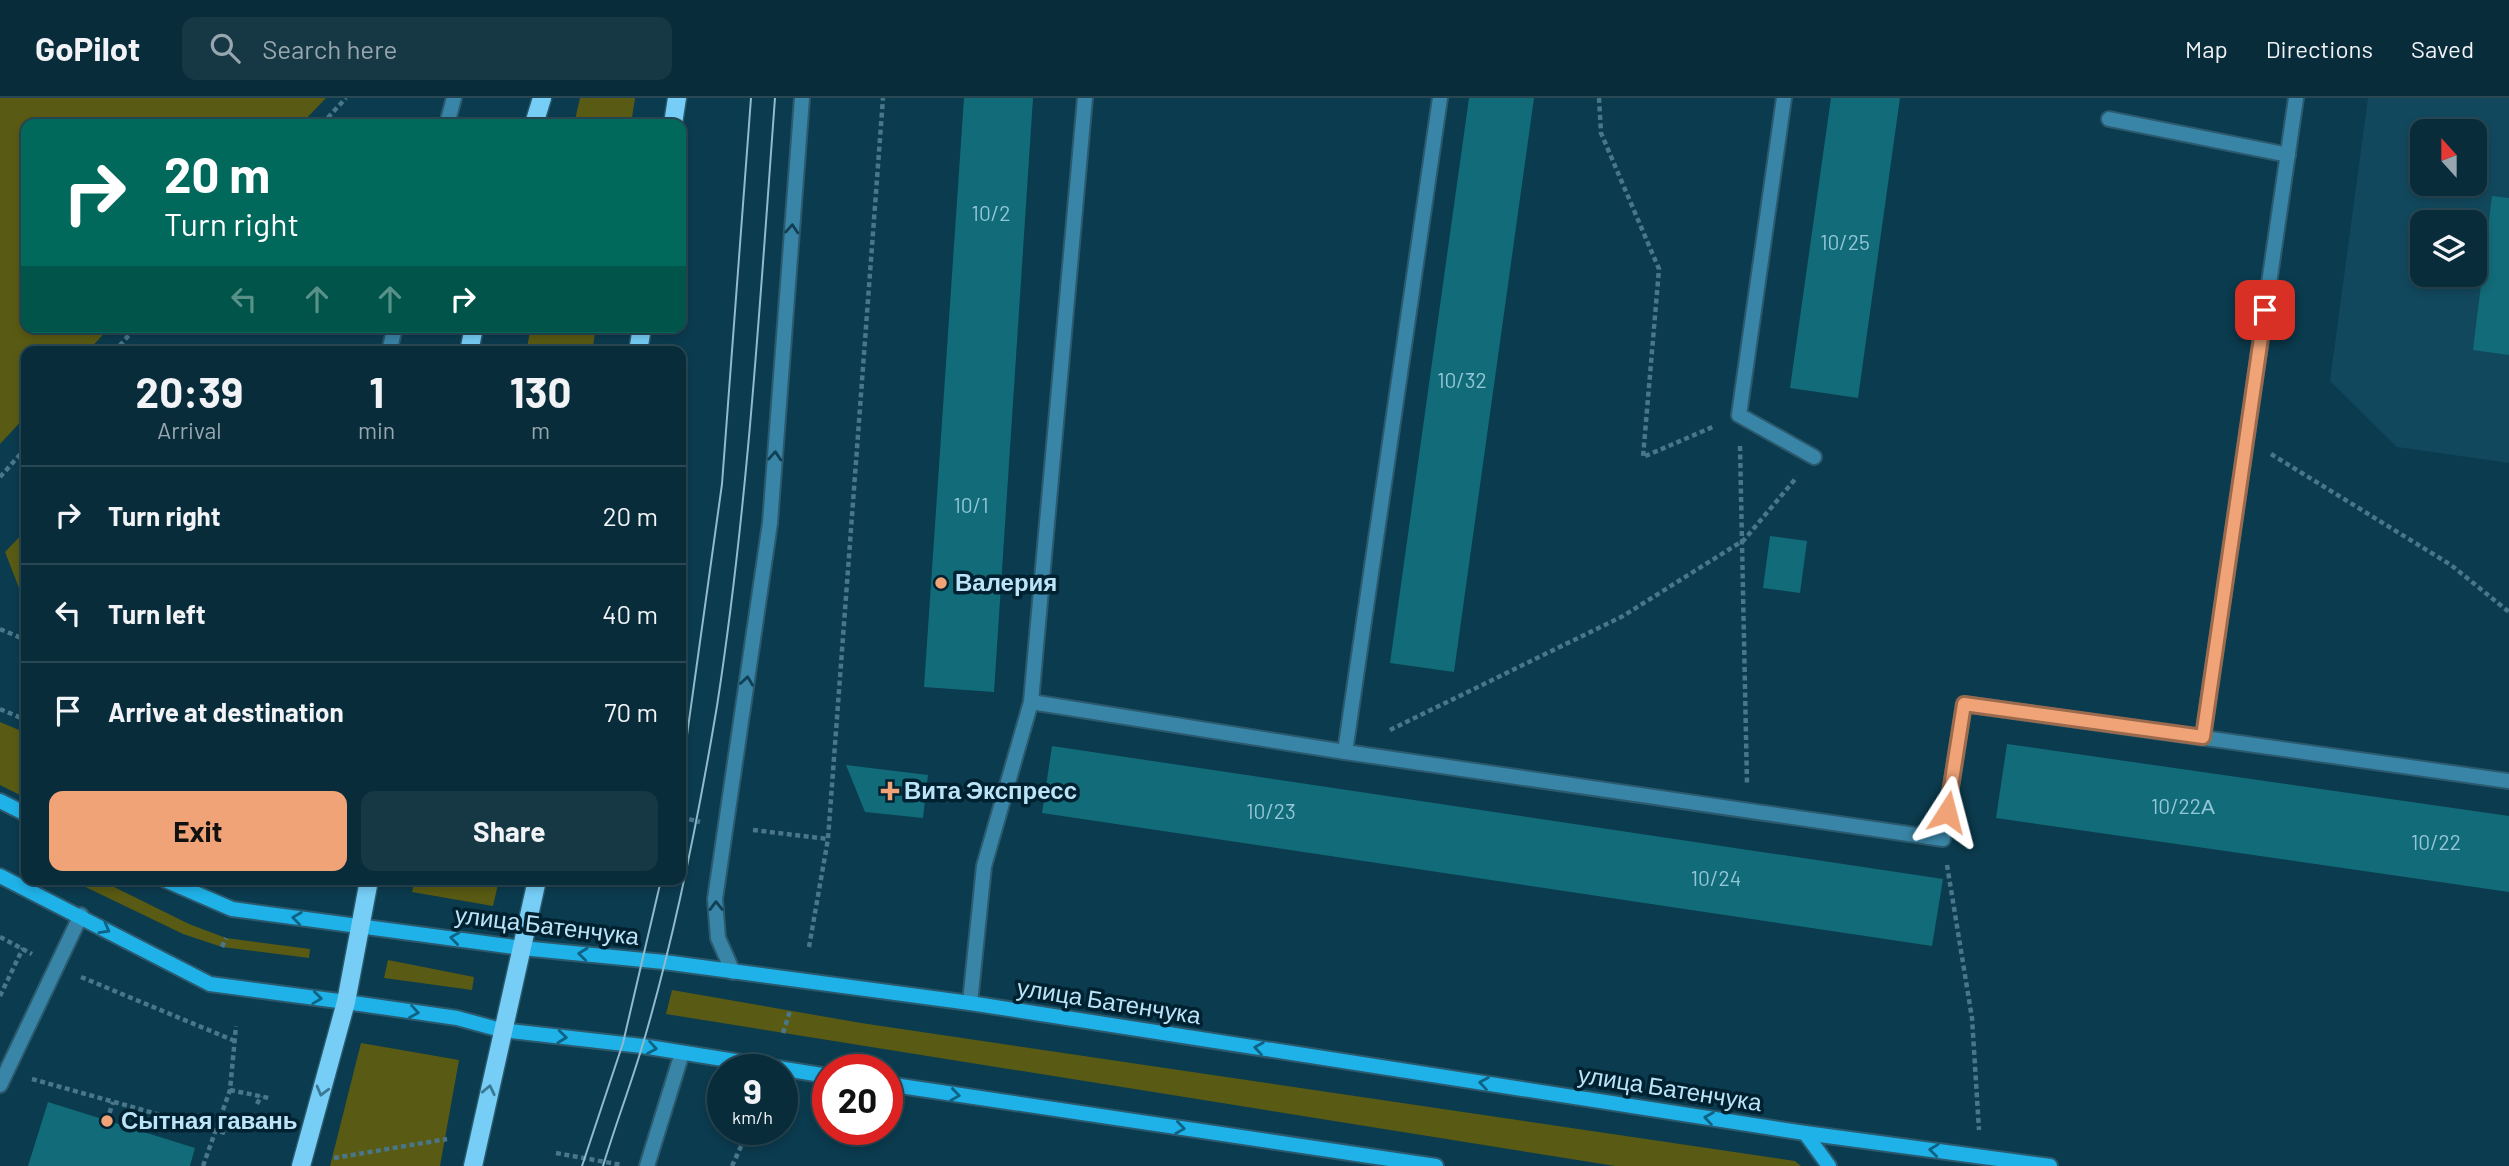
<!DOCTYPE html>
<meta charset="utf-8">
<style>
body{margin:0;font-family:Barlow,sans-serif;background:#163845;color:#f1f3f6;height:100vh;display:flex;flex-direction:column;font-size:26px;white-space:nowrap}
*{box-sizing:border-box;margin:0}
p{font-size:23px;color:#98a7af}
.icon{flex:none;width:38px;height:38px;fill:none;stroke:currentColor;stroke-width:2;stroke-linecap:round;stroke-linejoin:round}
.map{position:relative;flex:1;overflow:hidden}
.drawer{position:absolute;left:21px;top:248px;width:665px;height:539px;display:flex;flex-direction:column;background:#082c3a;border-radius:14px;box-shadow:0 4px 10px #0003,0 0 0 2px #294854}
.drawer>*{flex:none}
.top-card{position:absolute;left:21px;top:21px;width:665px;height:214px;border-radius:14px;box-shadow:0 4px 10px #0003,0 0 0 2px #294854;background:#00695c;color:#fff;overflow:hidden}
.needle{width:46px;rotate:339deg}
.tools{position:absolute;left:2410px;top:21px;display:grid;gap:14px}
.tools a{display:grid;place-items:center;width:77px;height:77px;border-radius:14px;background:#082c3a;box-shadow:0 4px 10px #0003,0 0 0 2px #294854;font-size:35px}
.speed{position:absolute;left:707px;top:956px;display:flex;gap:14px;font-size:35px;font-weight:700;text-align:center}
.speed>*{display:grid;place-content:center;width:91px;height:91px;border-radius:50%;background:#082c3a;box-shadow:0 4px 10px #0003,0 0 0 2px #294854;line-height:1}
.speed small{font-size:18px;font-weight:400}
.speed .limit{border:10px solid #d22;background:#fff;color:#111}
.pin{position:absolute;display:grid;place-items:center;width:60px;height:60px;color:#fff;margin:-30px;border-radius:14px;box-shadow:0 4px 10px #0006}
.me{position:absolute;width:77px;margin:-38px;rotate:9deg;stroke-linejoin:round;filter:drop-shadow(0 0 5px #0008)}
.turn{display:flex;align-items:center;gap:24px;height:147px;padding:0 28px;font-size:32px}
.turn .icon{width:91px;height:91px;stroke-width:2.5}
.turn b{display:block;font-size:49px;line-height:60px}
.lanes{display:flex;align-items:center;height:66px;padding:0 28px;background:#0003;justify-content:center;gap:35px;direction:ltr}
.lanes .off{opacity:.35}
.eta{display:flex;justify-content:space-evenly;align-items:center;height:119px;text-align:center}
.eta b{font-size:42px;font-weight:700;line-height:49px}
.cta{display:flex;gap:14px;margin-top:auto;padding:14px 28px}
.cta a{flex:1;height:80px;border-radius:14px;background:#efa377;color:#111;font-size:28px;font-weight:700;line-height:80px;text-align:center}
.cta a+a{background:#163845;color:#f1f3f6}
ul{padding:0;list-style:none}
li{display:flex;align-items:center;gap:21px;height:98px;padding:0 28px;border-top:2px solid #294854}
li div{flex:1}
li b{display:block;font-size:26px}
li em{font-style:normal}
header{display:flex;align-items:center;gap:42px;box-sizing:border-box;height:98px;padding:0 35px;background:#082c3a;border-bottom:2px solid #294854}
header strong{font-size:33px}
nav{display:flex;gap:38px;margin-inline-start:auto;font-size:24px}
.search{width:490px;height:63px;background:#163845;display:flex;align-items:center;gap:18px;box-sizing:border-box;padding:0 24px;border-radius:14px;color:#98a7af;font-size:26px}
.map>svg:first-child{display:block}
</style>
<header>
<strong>GoPilot</strong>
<div class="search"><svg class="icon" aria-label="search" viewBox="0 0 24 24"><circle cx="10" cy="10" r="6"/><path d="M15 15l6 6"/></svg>Search here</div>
<nav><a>Map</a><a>Directions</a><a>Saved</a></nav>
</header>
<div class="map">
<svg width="2509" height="1068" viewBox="0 0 2509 1068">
<rect width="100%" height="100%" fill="#0b3b4e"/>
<!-- built -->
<path fill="#12485d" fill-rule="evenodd" d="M2368 0H2509V365L2397 349 2330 283ZM2422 33H2474V86H2422ZM2422 124H2474V177H2422Z"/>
<!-- green -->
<g fill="#595a13">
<polygon points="0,0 326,0 301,26 26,26 26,229 110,229 87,254 26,254 26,318 0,346"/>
<polygon points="580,0 635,0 631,26 574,26"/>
<polygon points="531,229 596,229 592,254 526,254"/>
<polygon points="26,432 26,508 5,454"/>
<polygon points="0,624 26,635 26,700 0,687"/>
<polygon points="71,782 100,782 189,826 226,840 310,851 309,860 222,849 183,836"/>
<polygon points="415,782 499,782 493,808 412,794"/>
<polygon points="388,862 474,879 472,892 384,880"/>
<polygon points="672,892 861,925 1795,1063 1801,1068 1615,1068 666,916"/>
<polygon points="361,945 459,962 440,1068 330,1068"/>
</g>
<!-- building -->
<g fill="#126b78">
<polygon points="964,0 1033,0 994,594 924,589"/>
<polygon points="1469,0 1534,0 1454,574 1390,565"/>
<polygon points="1831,0 1900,0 1858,300 1790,290"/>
<polygon points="2492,98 2509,100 2509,257 2473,252"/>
<polygon points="1770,438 1807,443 1800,495 1763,490"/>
<polygon points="2007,646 2509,718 2509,794 1996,720"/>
<polygon points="1052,648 1943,781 1932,848 1042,715"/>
<polygon points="846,667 928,677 923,720 865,714"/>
<polygon points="48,1004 195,1050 190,1068 28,1068"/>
</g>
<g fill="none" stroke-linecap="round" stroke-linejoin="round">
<!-- service casing -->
<g stroke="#2b596d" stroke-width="18">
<g id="service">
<polyline points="1784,0 1739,317 1814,359"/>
<polyline points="2109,21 2288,57"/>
<polyline points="447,26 454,0"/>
<polyline points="389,254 395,229"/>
<polyline points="1031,604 1345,654 1943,741 1964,606 2509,683"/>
<polyline points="2203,639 2296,0"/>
<polyline points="1345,654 1440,0"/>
<polyline points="970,905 984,768 1031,604 1085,0"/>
<polyline points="0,987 81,817"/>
</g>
</g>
<!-- minor casing -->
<g stroke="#2b596d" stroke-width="18">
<g id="minor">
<polyline points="733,874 718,840 715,801 770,425 802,0"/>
<polyline points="647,1068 682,955"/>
</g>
</g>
<!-- secondary casing -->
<g stroke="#2b596d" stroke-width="18">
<g id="secondary">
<polyline points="0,703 26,716"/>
<polyline points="0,778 210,886 346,904 457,920 501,932 642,948 828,978"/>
<polyline points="165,782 232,811 522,850 664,864 970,905 1805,1035 2050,1068"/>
<polyline points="887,986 1436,1068"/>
<polyline points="1805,1035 1829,1068"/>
</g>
</g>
<!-- primary casing -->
<g stroke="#2b596d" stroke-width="21">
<g id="primary">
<polyline points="534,26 542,0"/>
<polyline points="673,26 677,0"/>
<polyline points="469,254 474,229"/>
<polyline points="638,254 642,229"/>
<polyline points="301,1068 346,904 369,782"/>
<polyline points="473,1068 537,782"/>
</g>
</g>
<!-- path -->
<g stroke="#497689" stroke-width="4.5" stroke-dasharray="5 3.5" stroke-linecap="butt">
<polyline points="1599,0 1601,35 1659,171 1643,359 1715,328"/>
<polyline points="322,26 346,0"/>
<polyline points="114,254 136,229"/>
<polyline points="1740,348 1747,686"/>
<polyline points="2271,356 2451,467 2509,514"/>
<polyline points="0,379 26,350"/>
<polyline points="0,531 26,542"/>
<polyline points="0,611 26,622"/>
<polyline points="1390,632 1623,518 1744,442 1797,379"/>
<polyline points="681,719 700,724"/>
<polyline points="753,732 828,741"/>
<polyline points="1947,767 1972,920 1979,1032"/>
<polyline points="0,839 32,856"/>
<polyline points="222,849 226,840"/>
<polyline points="809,849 828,741 883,0"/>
<polyline points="81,879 235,943"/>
<polyline points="0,898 23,850"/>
<polyline points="783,935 790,913"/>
<polyline points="32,981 225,1035"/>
<polyline points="230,992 269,1000"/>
<polyline points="257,1006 261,998"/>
<polyline points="107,1023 113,1004"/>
<polyline points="556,1055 622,1067"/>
<polyline points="334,1060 447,1041"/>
<polyline points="203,1068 230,992 236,928"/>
<polyline points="732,1068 749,1031"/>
</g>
<!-- service -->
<use href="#service" stroke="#3985a7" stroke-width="14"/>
<!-- minor -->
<use href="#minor" stroke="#3985a7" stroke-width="14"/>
<!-- secondary -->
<use href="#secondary" stroke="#1fb2e8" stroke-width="14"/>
<!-- primary -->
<use href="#primary" stroke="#76cef7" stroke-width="18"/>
<!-- tram -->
<g stroke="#90bacd" stroke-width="2">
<polyline points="681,680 722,386 751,0"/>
<polyline points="582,1068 623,945 661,782"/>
<path d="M603 1068C615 1028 630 989 642 949 675 838 698 722 717 608 748 407 760 203 775 0"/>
</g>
</g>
<!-- one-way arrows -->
<defs><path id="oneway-chevron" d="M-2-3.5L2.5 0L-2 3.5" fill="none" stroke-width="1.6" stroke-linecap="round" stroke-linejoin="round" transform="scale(1.75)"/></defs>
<g stroke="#113f54">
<use href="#oneway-chevron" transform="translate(792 131) rotate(-86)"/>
<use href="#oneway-chevron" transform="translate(775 358) rotate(-86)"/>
<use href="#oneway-chevron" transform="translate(747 583) rotate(-82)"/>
<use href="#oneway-chevron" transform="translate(716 808) rotate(-91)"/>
</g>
<g stroke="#0e6283">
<use href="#oneway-chevron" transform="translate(297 820) rotate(-172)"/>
<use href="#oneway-chevron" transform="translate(105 831) rotate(29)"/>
<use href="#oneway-chevron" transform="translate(455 840) rotate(-172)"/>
<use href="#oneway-chevron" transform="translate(583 856) rotate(-174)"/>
<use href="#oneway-chevron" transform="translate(317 900) rotate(7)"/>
<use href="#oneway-chevron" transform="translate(414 914) rotate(9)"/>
<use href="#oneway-chevron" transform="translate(562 939) rotate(6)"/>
<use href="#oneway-chevron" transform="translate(652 950) rotate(10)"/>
<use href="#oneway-chevron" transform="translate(1259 950) rotate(-171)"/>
<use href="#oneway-chevron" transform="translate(1484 985) rotate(-171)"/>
<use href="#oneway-chevron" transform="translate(955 997) rotate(8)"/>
<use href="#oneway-chevron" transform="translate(1709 1020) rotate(-171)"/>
<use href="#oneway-chevron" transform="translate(1180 1030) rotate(8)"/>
<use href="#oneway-chevron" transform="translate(1934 1052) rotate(-173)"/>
</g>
<g stroke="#3b7894">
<use href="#oneway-chevron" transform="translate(489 992) rotate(-78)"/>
<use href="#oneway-chevron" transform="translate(322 993) rotate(105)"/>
</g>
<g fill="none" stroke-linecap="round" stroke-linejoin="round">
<!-- route casing -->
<g stroke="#9b6a4d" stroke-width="18">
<polyline id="route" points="1947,714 1964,606 2203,639 2265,212"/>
</g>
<!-- route -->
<use href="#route" stroke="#efa377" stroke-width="12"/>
</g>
<!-- markers -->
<g fill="#efa377" stroke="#002130" stroke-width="2.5">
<circle cx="941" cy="485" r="7"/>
<path d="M886.5 682.5h7v7h7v7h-7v7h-7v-7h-7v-7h7z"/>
<circle cx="107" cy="1023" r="7"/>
</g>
<g text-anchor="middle" stroke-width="7" stroke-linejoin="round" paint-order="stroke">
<!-- number labels -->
<g font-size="21" fill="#92c6d8">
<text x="991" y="123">10/2</text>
<text x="1845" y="152">10/25</text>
<text x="1462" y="290">10/32</text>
<text x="971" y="415">10/1</text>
<text x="2183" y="716">10/22А</text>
<text x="1271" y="721">10/23</text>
<text x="2436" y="752">10/22</text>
<text x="1716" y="788">10/24</text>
</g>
<!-- poi labels -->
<g font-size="24" font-weight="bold" fill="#bce4f8" stroke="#002130" text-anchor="start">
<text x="955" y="493">Валерия</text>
<text x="904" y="701">Вита Экспресс</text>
<text x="121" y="1031">Сытная гавань</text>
</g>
<!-- street labels -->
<g font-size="24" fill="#bce4f8" stroke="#002130">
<text transform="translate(547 828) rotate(7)" y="8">улица Батенчука</text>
<text transform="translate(1109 904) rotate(9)" y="8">улица Батенчука</text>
<text transform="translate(1670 991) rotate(9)" y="8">улица Батенчука</text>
</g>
</g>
</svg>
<div class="tools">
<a><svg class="needle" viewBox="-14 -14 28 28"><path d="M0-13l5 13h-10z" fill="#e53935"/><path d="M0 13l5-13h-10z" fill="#98a7af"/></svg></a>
<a><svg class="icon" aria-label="layers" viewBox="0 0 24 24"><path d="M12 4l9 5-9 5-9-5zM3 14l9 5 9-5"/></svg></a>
</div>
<div class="speed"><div>9<small>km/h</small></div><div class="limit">20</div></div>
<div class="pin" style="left:2265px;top:212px;background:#d93025"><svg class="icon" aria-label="arrive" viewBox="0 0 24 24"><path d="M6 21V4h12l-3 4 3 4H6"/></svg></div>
<svg class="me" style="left:1947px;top:714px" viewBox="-20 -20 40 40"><path d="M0-17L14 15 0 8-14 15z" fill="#efa377" stroke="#fff" stroke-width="4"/></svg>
<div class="top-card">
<div class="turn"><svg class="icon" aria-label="right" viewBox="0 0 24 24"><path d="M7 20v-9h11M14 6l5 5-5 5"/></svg><div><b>20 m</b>Turn right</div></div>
<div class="lanes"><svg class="icon off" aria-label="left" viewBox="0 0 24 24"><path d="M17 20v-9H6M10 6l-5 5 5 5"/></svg><svg class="icon off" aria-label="ahead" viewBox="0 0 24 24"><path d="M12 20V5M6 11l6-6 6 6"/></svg><svg class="icon off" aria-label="ahead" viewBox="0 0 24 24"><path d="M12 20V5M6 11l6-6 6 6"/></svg><svg class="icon" aria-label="right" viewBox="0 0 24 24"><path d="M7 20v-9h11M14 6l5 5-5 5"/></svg></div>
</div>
<section class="drawer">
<div class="eta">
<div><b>20:39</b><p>Arrival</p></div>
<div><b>1</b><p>min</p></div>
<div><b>130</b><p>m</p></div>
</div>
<ul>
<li><svg class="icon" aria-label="right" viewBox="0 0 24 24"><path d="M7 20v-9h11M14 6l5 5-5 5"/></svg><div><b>Turn right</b></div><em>20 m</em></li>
<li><svg class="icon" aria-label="left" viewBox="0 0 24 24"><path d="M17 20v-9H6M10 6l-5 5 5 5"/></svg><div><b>Turn left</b></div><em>40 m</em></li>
<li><svg class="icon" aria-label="arrive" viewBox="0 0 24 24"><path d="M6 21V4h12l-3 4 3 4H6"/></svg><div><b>Arrive at destination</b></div><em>70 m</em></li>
</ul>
<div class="cta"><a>Exit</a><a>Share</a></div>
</section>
</div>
